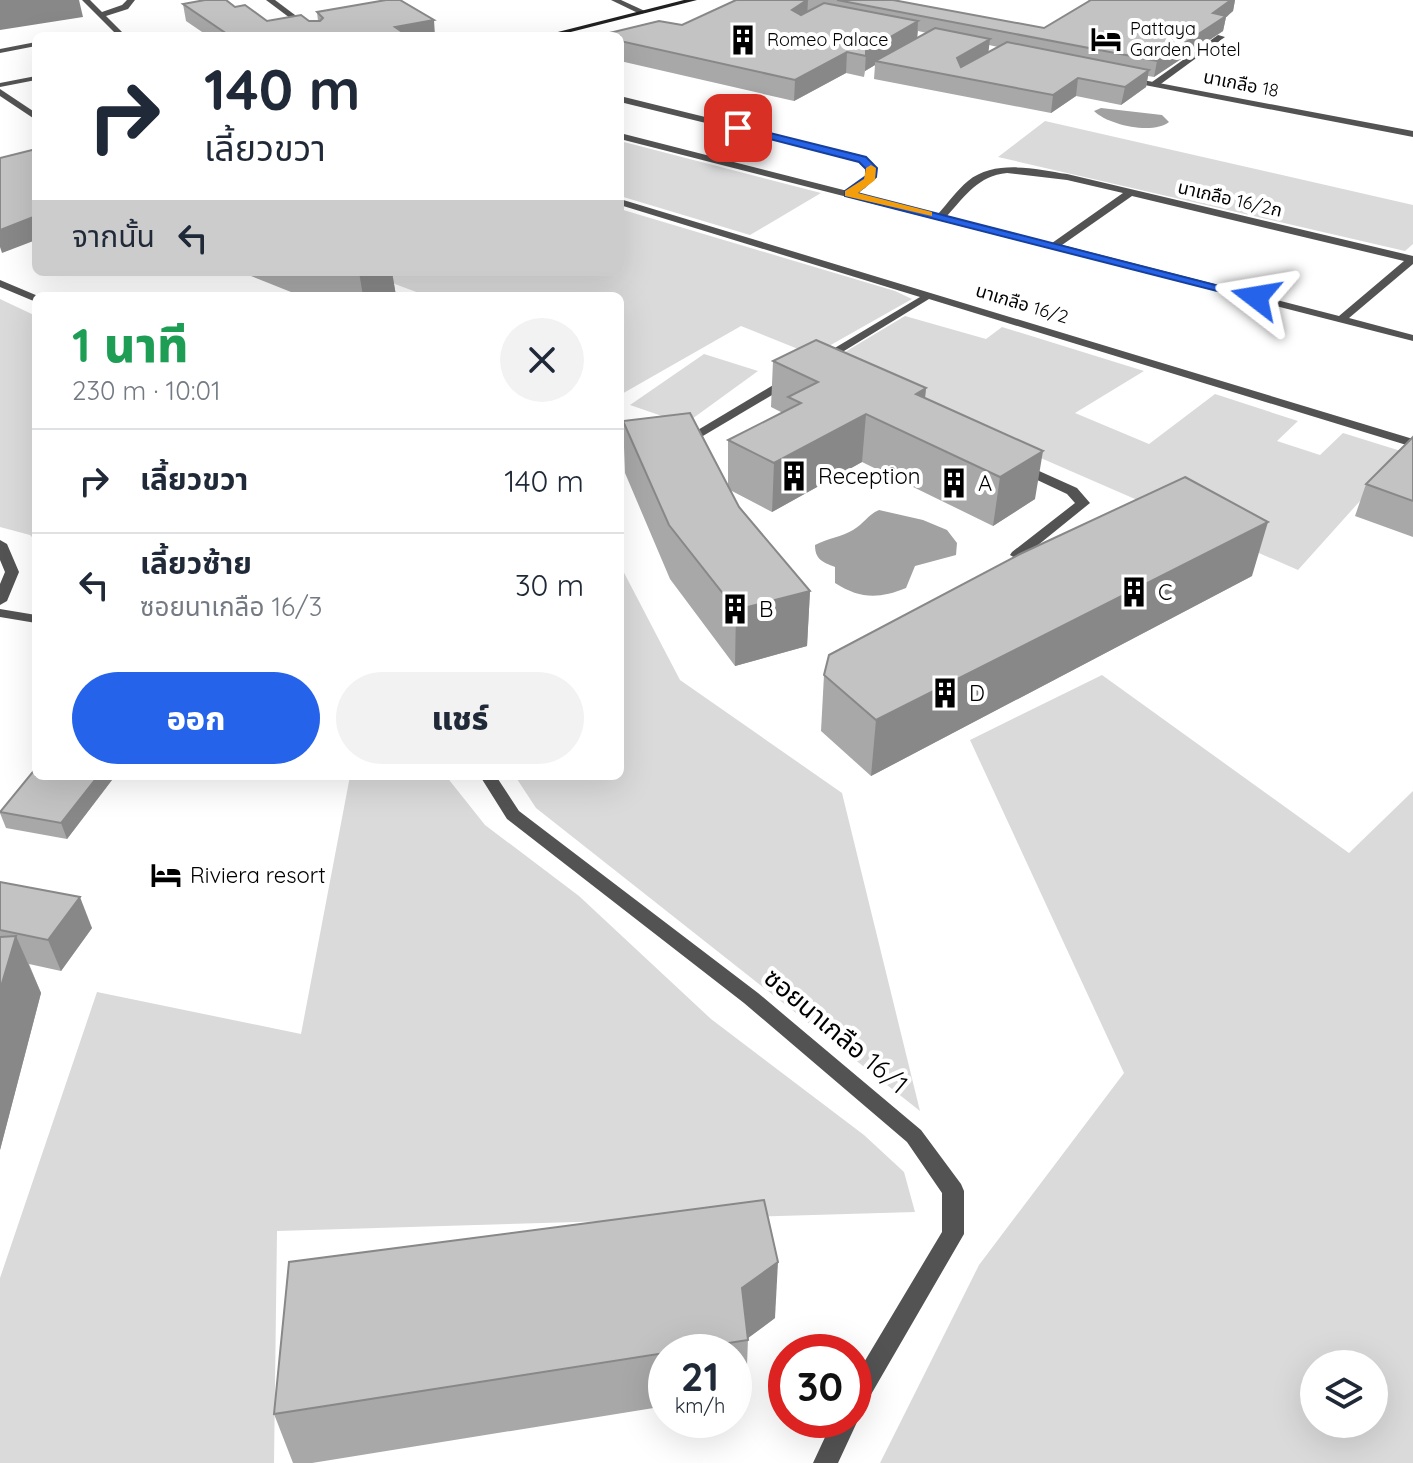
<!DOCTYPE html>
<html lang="th">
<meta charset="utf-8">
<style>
body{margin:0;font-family:Quicksand,"Noto Sans Thai",sans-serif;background:#f2f2f3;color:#1f2937;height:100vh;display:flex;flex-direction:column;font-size:30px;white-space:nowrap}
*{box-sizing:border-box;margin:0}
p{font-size:26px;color:#747a83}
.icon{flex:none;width:44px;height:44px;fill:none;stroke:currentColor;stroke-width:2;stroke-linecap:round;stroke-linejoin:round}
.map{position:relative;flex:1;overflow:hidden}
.panel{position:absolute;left:32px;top:292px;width:592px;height:488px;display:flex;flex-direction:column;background:#fff;border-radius:12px;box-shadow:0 8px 32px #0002}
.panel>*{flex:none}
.top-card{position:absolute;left:32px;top:32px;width:592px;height:244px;border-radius:12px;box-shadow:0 8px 32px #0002;background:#fff;color:#1f2937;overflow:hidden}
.tools{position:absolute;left:1300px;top:1350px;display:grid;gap:16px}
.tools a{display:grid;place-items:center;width:88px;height:88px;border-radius:50%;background:#fff;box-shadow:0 8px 32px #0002;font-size:40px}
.speed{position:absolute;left:648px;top:1334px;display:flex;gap:16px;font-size:40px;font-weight:700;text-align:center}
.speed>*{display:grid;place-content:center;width:104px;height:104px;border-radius:50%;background:#fff;box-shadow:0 8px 32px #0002;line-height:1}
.speed small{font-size:20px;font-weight:400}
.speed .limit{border:12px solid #d22;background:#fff;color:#111}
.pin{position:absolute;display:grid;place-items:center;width:68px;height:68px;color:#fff;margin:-34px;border-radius:16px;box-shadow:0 4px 12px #0006}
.me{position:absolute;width:88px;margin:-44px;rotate:284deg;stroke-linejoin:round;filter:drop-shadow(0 0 6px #0008)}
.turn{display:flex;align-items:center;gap:28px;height:168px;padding:0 40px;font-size:36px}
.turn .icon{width:104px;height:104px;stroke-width:2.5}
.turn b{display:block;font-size:56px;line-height:68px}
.then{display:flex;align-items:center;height:76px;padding:0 40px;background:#0003;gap:16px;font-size:30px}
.round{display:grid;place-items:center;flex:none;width:84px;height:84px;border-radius:42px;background:#f2f2f3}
.overview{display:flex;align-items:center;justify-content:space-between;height:136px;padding:0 40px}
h1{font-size:48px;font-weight:800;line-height:60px;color:#1e9e55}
.button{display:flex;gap:16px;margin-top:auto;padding:16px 40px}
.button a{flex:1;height:92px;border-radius:48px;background:#2563eb;color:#fff;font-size:32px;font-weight:800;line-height:92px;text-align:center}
.button a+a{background:#f2f2f3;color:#1f2937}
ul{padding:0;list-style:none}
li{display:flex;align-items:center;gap:24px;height:104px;padding:0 40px;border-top:2px solid #e0e1e3}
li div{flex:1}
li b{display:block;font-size:30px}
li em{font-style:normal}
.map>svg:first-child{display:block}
</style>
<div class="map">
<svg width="1413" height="1463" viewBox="0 0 1413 1463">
<rect width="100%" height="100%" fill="#fff"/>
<!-- green -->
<g fill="#dadada" fill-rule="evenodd">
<polygon points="1045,121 1413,205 1413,244 1405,251 998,157"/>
<polygon points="620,141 821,193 750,235 620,196"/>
<polygon points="620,209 895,291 912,299 813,355 741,326 620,395 620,296 427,296 363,272 620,272"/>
<polygon points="0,299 36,316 36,541 30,535 0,527"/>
<polygon points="905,316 986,339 1002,327 1144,371 1075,413 1149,444 1215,394 1298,421 1277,441 1320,455 1343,433 1404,452 1298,570 825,364"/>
<polygon points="704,354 758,371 685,424 630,405"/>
<polygon points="620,565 680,680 842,793 920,1111 536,808 515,776 620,776"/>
<path d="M1102 675 1349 853 1413 791V1463H880L979 1265 1124 1073 970 740ZM1374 1364V1424H1314V1364Z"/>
<polygon points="350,776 446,776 485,825 579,896 711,1019 864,1135 904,1172 915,1212 277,1231 274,1463 0,1463 0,1278 97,992 301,1034"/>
</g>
<!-- water -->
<g fill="#a1a1a1">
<path d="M1101 108 1162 115 1169 122C1153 135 1108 125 1094 111Z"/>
<path d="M879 510 923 520 947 530 957 543 956 555 915 566 906 588C879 599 860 599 835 583V567C822 562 815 559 815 545 828 538 842 537 853 530 864 524 867 515 879 510Z"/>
</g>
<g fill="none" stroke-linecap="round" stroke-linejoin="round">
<!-- lane -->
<g fill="#535353" fill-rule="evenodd">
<polygon points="1218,35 1225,37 1158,86 1152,86 1152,82"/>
<path d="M854 155H860L873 163 875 175 865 188 849 197 844 194 846 192C857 185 868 181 866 166L854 159Z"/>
<polygon points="790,375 796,379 794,382 686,446 678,446 676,443"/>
<polygon points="1019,462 1077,488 1090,503 1022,558 1017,559 1010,555 1012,552 1075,503 1067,494 1014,469 1013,466"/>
</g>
<!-- street -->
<g fill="#535353" fill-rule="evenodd">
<polygon points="82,0 90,0 102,12 122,5 127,0 135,0 128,9 106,16 126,36 118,36"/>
<polygon points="266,0 275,0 323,36 314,36"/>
<polygon points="611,0 621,0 647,12 640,14"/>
<polygon points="36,42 36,46 0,53 0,49"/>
<polygon points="36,76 36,80 0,87 0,83"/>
<polygon points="1127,77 1413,131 1413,137 1124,81"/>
<polygon points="0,89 36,113 36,120 0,96"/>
<polygon points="620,96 860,155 862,157 857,160 620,102"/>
<path d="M620 133 938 214C948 203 957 190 968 181 995 159 1036 169 1067 174L1413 256V264L1349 318 1413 335V341L620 139ZM1007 173 1067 180 1123 193 1052 243 947 216C966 195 978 176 1007 173ZM1132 196 1404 261 1339 316 1062 245Z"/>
<polygon points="620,199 1413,439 1413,447 929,299 826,362 818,362 818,358 920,297 620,205"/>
<polygon points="0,280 38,296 36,296 36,302 0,287"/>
<polygon points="0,540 7,544 19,572 7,601 0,605 0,584 5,572 0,560"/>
<polygon points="0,609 36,615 36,623 0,617"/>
<polygon points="480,776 496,776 519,811 758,993 921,1130 961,1184 964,1191 964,1234 862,1410 855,1413 858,1420 838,1463 813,1463 833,1420 854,1420 854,1379 942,1232 942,1193 907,1142 744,1003 507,819"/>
</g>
<!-- secondary -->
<polygon fill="#202020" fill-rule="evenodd" points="684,0 697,0 555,36 542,36"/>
</g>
<!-- wall -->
<g fill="#a8a8a8" fill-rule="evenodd">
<path d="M736 0H893L1044 28 1089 1 1088 0H1235L1233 11 1226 17 1223 31 1154 77 1148 76 1146 87 1121 105 1076 96 1051 113 874 79 875 65 865 71 864 77 846 73 794 101 620 61V36L682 25ZM918 31 927 33 917 38ZM989 45 998 47 988 52Z"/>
<polygon points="183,4 235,7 267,21 318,21 317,12 435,36 208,36 186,21"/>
<polygon points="241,272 392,272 396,296 301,296"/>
<polygon points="773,361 926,388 925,398 1035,499 993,526 862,462 772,512 730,490 739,507 810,591 807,646 735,666 670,579 625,473 623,421 728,486 728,440 783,413 771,407"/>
<polygon points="1413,437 1413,537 1355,516 1366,484"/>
<polygon points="1252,576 871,776 821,731 824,675"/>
<polygon points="115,776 67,839 6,828 0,813 0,812"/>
<polygon points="0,882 92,928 61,971 29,964 41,993 0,1150"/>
<polygon points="775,1318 748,1338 746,1394 734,1396 734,1352 666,1352 666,1406 312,1463 293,1463 274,1414"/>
</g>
<!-- shaded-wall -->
<g fill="#888">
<polygon points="0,0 79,0 83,17 0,30"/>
<polygon points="808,0 807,19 792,10"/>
<polygon points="1231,0 1235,0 1233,11 1226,17 1223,31 1154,77 1157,61 1213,13"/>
<polygon points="434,20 435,36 396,36 395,27"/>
<polygon points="918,21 917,41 875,61 875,65 865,71 866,51"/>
<polygon points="990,39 988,56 955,75 957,58"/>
<polygon points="847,52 846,73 794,101 795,80"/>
<polygon points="1149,70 1146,87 1121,105 1125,87"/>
<polygon points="1078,78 1076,96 1051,113 1053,95"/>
<polygon points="36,216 36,240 2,253 0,247 0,230"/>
<polygon points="359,272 392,272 396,296 363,296"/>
<polygon points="926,388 921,436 916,394"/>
<polygon points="866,414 862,462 772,512 774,463"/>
<polygon points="1043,451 1035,499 993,526 1000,477"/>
<polygon points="1268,522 1252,576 871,776 876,720"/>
<polygon points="810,591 807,646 735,666 736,610"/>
<polygon points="98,776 115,776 67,839 61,823"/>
<polygon points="80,897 92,928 61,971 48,940"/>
<polygon points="16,936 41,993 0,1150 0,990"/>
<polygon points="778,1262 775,1318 744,1341 742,1288"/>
</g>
<!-- building -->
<g fill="#c3c3c3" stroke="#888" stroke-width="2">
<polygon points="205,0 226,0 235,7 245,5 267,21 301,15 309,21 320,21 323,18 317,12 386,0 400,0 434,20 395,27 408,36 230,36 183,4"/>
<polygon points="736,0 807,0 792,10 801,15 824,3 918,21 866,51 866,56 847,52 795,80 620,41 620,36 597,36 659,21 682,25"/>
<polygon points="837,0 893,0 1044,28 1091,0 1231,0 1213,13 1226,16 1157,61"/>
<polygon points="935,28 990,39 957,58 961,67 1007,42 1149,70 1125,87 1078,78 1053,95 875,61"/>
<polygon points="36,149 36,216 0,230 0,158"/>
<polygon points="816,340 926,388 916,394 1043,451 1000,477 866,414 774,463 728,440 801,403 788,397 818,382 773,361"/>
<polygon points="690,413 739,507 810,591 736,610 669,525 623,421"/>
<polygon points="1413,437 1413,501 1366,484"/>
<polygon points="1185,477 1268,522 876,720 824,675 829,655 1020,554"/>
<polygon points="36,768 36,776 98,776 61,823 0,812"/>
<polygon points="0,882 80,897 48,940 0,930"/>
<polygon points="16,936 0,990 0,937"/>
<polygon points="764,1200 778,1262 742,1288 748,1340 274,1414 289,1262"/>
</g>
<!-- route -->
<polygon fill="#2563eb" stroke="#184099" stroke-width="2" points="738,125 866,157 877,168 876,177 857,193 1262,297 1256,301 845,196 845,191 866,176 866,169 859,162 735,130"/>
<!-- slow -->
<polygon fill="#f59e0b" points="871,165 876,168 875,180 858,193 932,212 932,216 845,196 845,191 864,179 866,168"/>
<!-- icons -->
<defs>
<g id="hotel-bare" transform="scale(2.4)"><path d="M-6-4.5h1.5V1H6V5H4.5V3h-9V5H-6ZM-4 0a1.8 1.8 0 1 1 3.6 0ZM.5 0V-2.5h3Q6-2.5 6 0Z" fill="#000" stroke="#fff" stroke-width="2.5" paint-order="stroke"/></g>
<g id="building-bare" transform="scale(2.4)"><path d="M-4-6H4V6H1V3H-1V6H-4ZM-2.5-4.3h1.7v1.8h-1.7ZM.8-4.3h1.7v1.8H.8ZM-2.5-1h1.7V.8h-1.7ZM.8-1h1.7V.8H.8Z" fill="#000" stroke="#fff" stroke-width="2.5" paint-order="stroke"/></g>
</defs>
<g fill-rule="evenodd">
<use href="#hotel-bare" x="1106" y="39"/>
<use href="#building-bare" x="743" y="40"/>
<use href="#building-bare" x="794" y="476"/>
<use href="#building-bare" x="954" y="483"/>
<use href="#building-bare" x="1134" y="592"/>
<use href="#building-bare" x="735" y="609"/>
<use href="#building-bare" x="945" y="693"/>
<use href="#hotel-bare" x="166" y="875"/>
</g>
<g text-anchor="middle" stroke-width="8" stroke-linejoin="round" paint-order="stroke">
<!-- far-poi labels -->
<g font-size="18" fill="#000" stroke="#fff" text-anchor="start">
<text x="1130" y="35">Pattaya<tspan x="1130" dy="21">Garden Hotel</tspan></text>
<text x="767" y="46">Romeo Palace</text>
</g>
<!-- far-street labels -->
<g font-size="18" fill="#000" stroke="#fff">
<text transform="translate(1241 84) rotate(11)" y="6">นาเกลือ 18</text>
<text transform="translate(1230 199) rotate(13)" y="6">นาเกลือ 16/2ก</text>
<text transform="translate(1022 304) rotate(17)" y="6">นาเกลือ 16/2</text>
</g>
<!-- poi labels -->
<g font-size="22" fill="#000" stroke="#fff" text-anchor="start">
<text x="818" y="484">Reception</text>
<text x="978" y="491">A</text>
<text x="1158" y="600">C</text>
<text x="759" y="617">B</text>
<text x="969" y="701">D</text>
<text x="190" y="883">Riviera resort</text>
</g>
<!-- near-street labels -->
<g font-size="26" fill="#000" stroke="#fff">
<text transform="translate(836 1031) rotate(40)" y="9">ซอยนาเกลือ 16/1</text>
</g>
</g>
</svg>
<div class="tools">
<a><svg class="icon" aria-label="layers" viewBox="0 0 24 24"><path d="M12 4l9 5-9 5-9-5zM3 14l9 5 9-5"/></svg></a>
</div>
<div class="speed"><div>21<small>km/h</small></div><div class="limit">30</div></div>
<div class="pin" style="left:738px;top:128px;background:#d93025"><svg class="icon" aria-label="arrive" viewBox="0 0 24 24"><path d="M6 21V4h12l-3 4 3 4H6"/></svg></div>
<svg class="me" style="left:1256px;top:297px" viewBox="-20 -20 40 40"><path d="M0-17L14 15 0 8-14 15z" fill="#2563eb" stroke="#fff" stroke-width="4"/></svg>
<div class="top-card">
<div class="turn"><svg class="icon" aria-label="right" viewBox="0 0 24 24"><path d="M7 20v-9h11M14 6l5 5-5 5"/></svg><div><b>140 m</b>เลี้ยวขวา</div></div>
<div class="then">จากนั้น<svg class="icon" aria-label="left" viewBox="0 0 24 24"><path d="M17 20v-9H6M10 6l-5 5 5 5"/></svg></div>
</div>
<section class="panel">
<div class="overview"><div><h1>1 นาที</h1><p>230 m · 10:01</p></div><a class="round"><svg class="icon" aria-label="close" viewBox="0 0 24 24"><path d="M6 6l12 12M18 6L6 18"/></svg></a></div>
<ul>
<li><svg class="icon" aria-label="right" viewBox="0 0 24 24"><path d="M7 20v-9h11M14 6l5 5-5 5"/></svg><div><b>เลี้ยวขวา</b></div><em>140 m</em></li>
<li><svg class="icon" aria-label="left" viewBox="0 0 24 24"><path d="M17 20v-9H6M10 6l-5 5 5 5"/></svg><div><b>เลี้ยวซ้าย</b><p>ซอยนาเกลือ 16/3</p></div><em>30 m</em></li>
</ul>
<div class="button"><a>ออก</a><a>แชร์</a></div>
</section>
</div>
